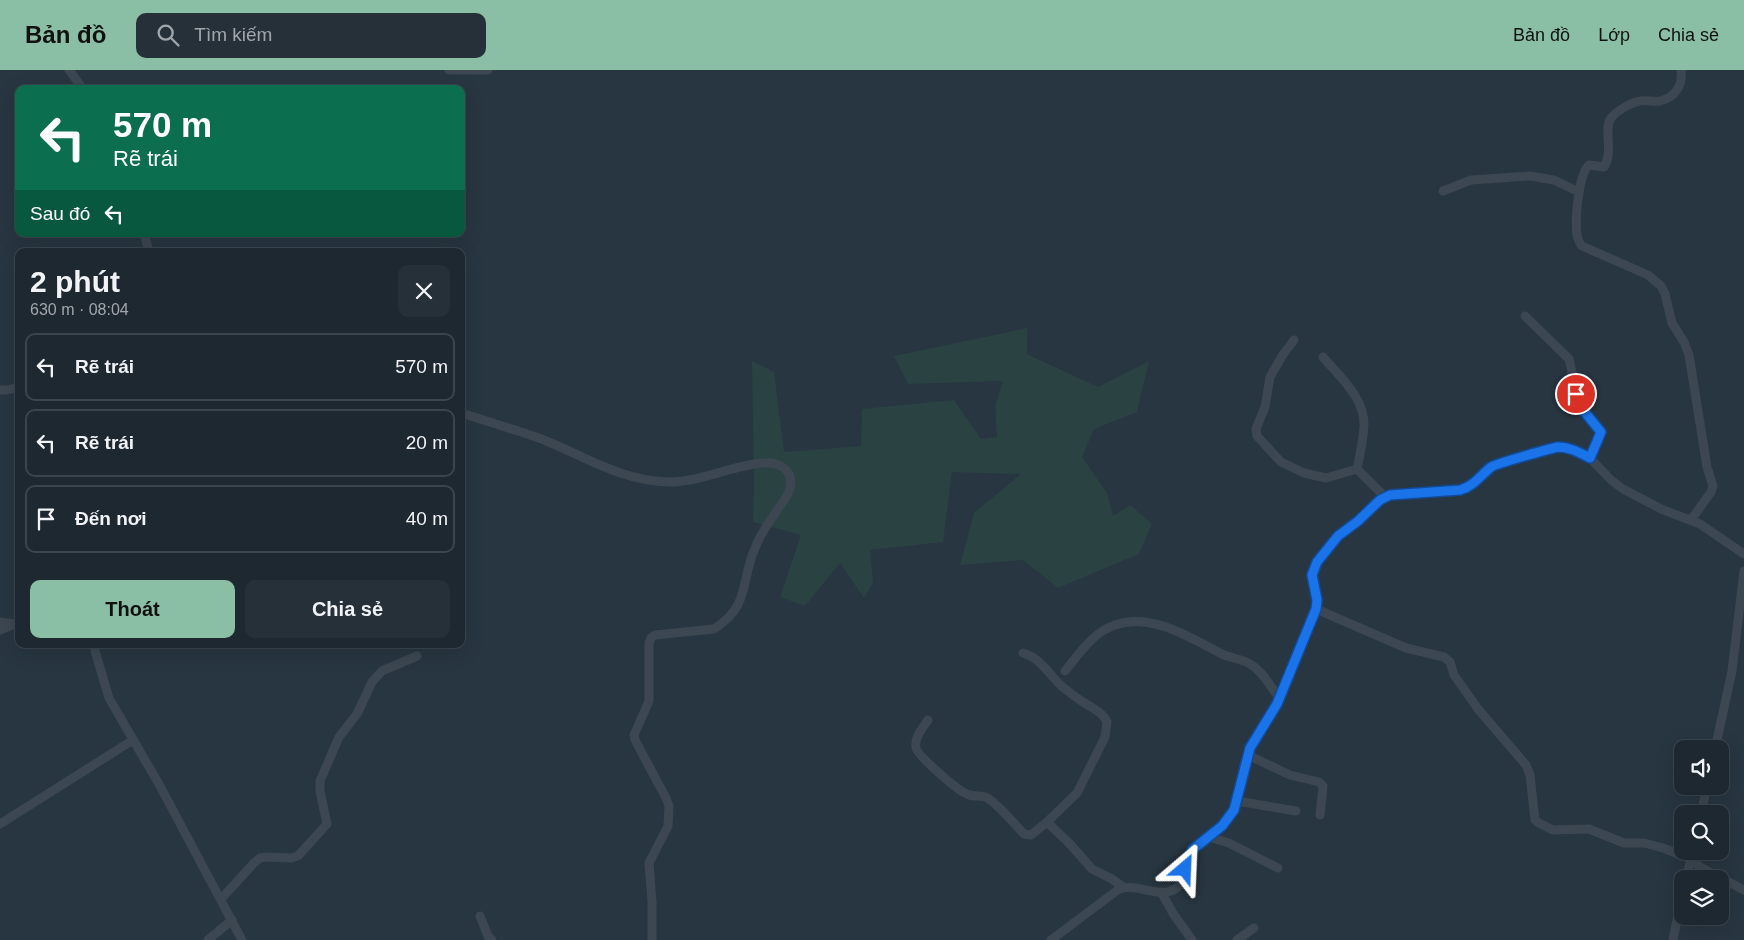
<!DOCTYPE html>
<html lang="vi">
<meta charset="utf-8">
<style>
body{margin:0;font-family:Arial,sans-serif;background:#263039;color:#f1f3f6;height:100vh;display:flex;flex-direction:column;font-size:19px;white-space:nowrap}
*{box-sizing:border-box;margin:0}
p{font-size:16px;color:#a1a6ab}
.icon{flex:none;width:28px;height:28px;fill:none;stroke:currentColor;stroke-width:2;stroke-linecap:round;stroke-linejoin:round}
.map{position:relative;flex:1;overflow:hidden}
.details{position:absolute;left:15px;top:178px;width:450px;height:400px;display:flex;flex-direction:column;background:#1e2831;border-radius:10px;box-shadow:0 5px 20px #0002,0 0 0 1px #3c444d}
.details>*{flex:none}
.hud{position:absolute;left:15px;top:15px;width:450px;height:152px;border-radius:10px;box-shadow:0 5px 20px #0002,0 0 0 1px #3c444d;background:#0b6e4f;color:#fff;overflow:hidden}
.buttons{position:absolute;left:1674px;top:670px;display:grid;gap:10px}
.buttons a{display:grid;place-items:center;width:55px;height:55px;border-radius:10px;background:#1e2831;box-shadow:0 5px 20px #0002,0 0 0 1px #3c444d;font-size:25px}
.pin{position:absolute;display:grid;place-items:center;width:42px;height:42px;color:#fff;margin:-21px;border:2px solid #fff;border-radius:50%;box-shadow:0 1px 5px #0007}
.me{position:absolute;width:55px;margin:-28px;rotate:26deg;stroke-linejoin:round;filter:drop-shadow(0 0 4px #0008)}
.turn{display:flex;align-items:center;gap:18px;height:105px;padding:0 15px;font-size:22px}
.turn .icon{width:65px;height:65px;stroke-width:2.5}
.turn b{display:block;font-size:35px;line-height:42px}
.then{display:flex;align-items:center;height:48px;padding:0 15px;background:#0003;gap:10px;font-size:19px}
.round{display:grid;place-items:center;flex:none;width:52px;height:52px;border-radius:10px;background:#263039}
.overview{display:flex;align-items:center;justify-content:space-between;height:85px;padding:0 15px}
h1{font-size:30px;font-weight:700;line-height:38px}
.cta{display:flex;gap:10px;margin-top:auto;padding:10px 15px}
.cta a{flex:1;height:58px;border-radius:10px;background:#8abfa5;color:#111;font-size:20px;font-weight:700;line-height:58px;text-align:center}
.cta a+a{background:#263039;color:#f1f3f6}
ul{padding:0;list-style:none}
li{display:flex;align-items:center;gap:15px;height:68px;margin:0 10px 8px;padding:0 5px;border:2px solid #3c444d;border-radius:10px}
li div{flex:1}
li b{display:block;font-size:19px}
li em{font-style:normal}
header{display:flex;align-items:center;gap:30px;box-sizing:border-box;height:70px;padding:0 25px;background:#8abfa5;color:#111}
header strong{font-size:24px}
nav{display:flex;gap:28px;margin-inline-start:auto;font-size:18px}
.search{width:350px;height:45px;background:#263039;display:flex;align-items:center;gap:12px;box-sizing:border-box;padding:0 18px;border-radius:10px;color:#a1a6ab;font-size:19px}
.map>svg:first-child{display:block}
</style>
<header>
<strong>Bản đồ</strong>
<div class="search"><svg class="icon" aria-label="search" viewBox="0 0 24 24"><circle cx="10" cy="10" r="6"/><path d="M15 15l6 6"/></svg>Tìm kiếm</div>
<nav><a>Bản đồ</a><a>Lớp</a><a>Chia sẻ</a></nav>
</header>
<div class="map">
<svg width="1744" height="870" viewBox="0 0 1744 870">
<rect width="100%" height="100%" fill="#283641"/>
<!-- green -->
<polygon fill="#2a4242" points="1027,258 1027,284 1098,317 1149,291 1137,342 1094,359 1082,387 1107,423 1113,446 1130,435 1152,454 1139,484 1058,518 1023,490 960,495 974,443 1021,404 952,402 943,472 870,480 873,513 864,528 840,493 805,536 780,527 801,465 753,452 754,412 752,291 774,302 784,382 861,376 862,339 954,330 981,369 997,367 995,336 1003,311 908,314 894,286"/>
<g fill="none" stroke-linecap="round" stroke-linejoin="round">
<!-- minor -->
<g stroke="#3c4751" stroke-width="9">
<polyline points="69,0 83,19"/>
<polyline points="449,0 488,0"/>
<path d="M1681 0C1683 15 1676 27 1660 31 1653 32 1647 30 1641 31 1631 32 1617 41 1611 48 1603 59 1614 82 1604 97L1589 95C1578 105 1575 151 1577 165 1578 169 1579 173 1582 176L1648 205 1661 216 1665 224 1672 253 1684 272 1689 285 1707 397 1713 416 1711 422 1691 450"/>
<polyline points="1443,121 1471,110 1530,106 1554,110 1579,122"/>
<polyline points="144,164 149,181"/>
<polyline points="1525,246 1569,289 1579,332 1601,362 1590,388"/>
<polyline points="1294,270 1282,286 1270,307 1265,337 1256,359 1257,366 1281,392 1304,403 1326,408 1357,399"/>
<path d="M1323 287C1340 307 1365 328 1364 356 1363 371 1360 385 1357 399L1385 427"/>
<polyline points="0,320 7,320 19,317"/>
<path d="M461 343C489 352 517 360 544 370 586 387 622 411 669 412 701 412 730 396 762 393 783 391 797 404 788 424 777 442 762 459 755 478 740 512 751 535 714 559L655 565 651 568 649 573V631L634 665 635 670 666 728 669 736 668 756 649 793 652 832V870"/>
<polyline points="1316,539 1406,578 1444,587 1450,592 1454,605 1478,639 1526,695 1530,705 1535,750 1539,753 1553,760 1589,759 1624,773 1644,773 1663,778 1691,789 1700,797 1744,820"/>
<polyline points="0,552 15,554"/>
<polyline points="0,560 19,552"/>
<polyline points="95,574 95,581 109,628 160,716 242,870"/>
<path d="M1065 601C1079 584 1093 562 1115 555 1153 542 1192 569 1224 585 1232 588 1242 589 1250 594 1263 601 1270 617 1280 628"/>
<path d="M928 650C923 658 914 667 916 678 918 686 958 721 967 724 974 728 982 724 989 729 1002 738 1013 753 1024 764L1031 765 1047 752 1077 723 1105 667 1107 652C1102 641 1090 637 1080 630 1071 624 1060 616 1053 607 1044 597 1037 587 1023 583"/>
<polyline points="1715,679 1732,601 1744,501"/>
<polyline points="1248,685 1290,705 1319,712 1323,716 1320,745"/>
<polyline points="1237,731 1296,741"/>
<polyline points="1701,744 1707,716"/>
<polyline points="1047,752 1069,773 1092,799 1112,809 1123,817"/>
<polyline points="0,754 133,670"/>
<polyline points="1209,767 1229,773 1278,798"/>
<polyline points="1686,809 1693,781"/>
<polyline points="1161,822 1174,845 1192,870"/>
<polyline points="221,829 254,793 260,788 266,787 291,788 298,786 327,754 320,721 320,711 339,667 357,644 372,612 382,601 417,586"/>
<polyline points="480,846 488,866 492,870"/>
<polyline points="208,870 232,850"/>
<path d="M1051 870 1119 819C1138 812 1162 832 1179 816L1192 780 1222 756 1234 740 1251 678 1277 635 1316 539 1317 530 1312 505 1317 493 1338 466 1358 451 1380 430 1390 425 1460 420 1468 418 1497 394 1530 386 1551 378H1567L1590 388 1611 410 1623 419 1661 439 1700 454 1744 484"/>
<polyline points="1237,870 1254,858"/>
<polyline points="1673,870 1682,825"/>
</g>
</g>
<g fill="none" stroke-linecap="round" stroke-linejoin="round">
<!-- route casing -->
<g stroke="#114b97" stroke-width="12">
<path id="route" d="M1185 799 1192 780 1222 756 1234 740 1250 678 1277 634 1316 539 1317 530 1312 505 1317 492 1338 466 1358 451 1380 430 1390 425 1460 420C1474 416 1480 406 1491 397 1495 394 1552 378 1558 377 1570 377 1580 383 1590 388L1601 362 1583 340 1576 324"/>
</g>
<!-- route -->
<use href="#route" stroke="#1a73e8" stroke-width="9"/>
</g>
</svg>
<div class="buttons">
<a><svg class="icon" aria-label="sound" viewBox="0 0 24 24"><path d="M4 9h4l5-4v14l-5-4H4zM17 9q2 3 0 6"/></svg></a>
<a><svg class="icon" aria-label="search" viewBox="0 0 24 24"><circle cx="10" cy="10" r="6"/><path d="M15 15l6 6"/></svg></a>
<a><svg class="icon" aria-label="layers" viewBox="0 0 24 24"><path d="M12 4l9 5-9 5-9-5zM3 14l9 5 9-5"/></svg></a>
</div>
<div class="pin" style="left:1576px;top:324px;background:#d93025"><svg class="icon" aria-label="arrive" viewBox="0 0 24 24"><path d="M6 21V4h12l-3 4 3 4H6"/></svg></div>
<svg class="me" style="left:1185px;top:799px" viewBox="-20 -20 40 40"><path d="M0-17L14 15 0 8-14 15z" fill="#1a73e8" stroke="#fff" stroke-width="4"/></svg>
<div class="hud">
<div class="turn"><svg class="icon" aria-label="left" viewBox="0 0 24 24"><path d="M17 20v-9H6M10 6l-5 5 5 5"/></svg><div><b>570 m</b>Rẽ trái</div></div>
<div class="then">Sau đó<svg class="icon" aria-label="left" viewBox="0 0 24 24"><path d="M17 20v-9H6M10 6l-5 5 5 5"/></svg></div>
</div>
<section class="details">
<div class="overview"><div><h1>2 phút</h1><p>630 m · 08:04</p></div><a class="round"><svg class="icon" aria-label="close" viewBox="0 0 24 24"><path d="M6 6l12 12M18 6L6 18"/></svg></a></div>
<ul>
<li><svg class="icon" aria-label="left" viewBox="0 0 24 24"><path d="M17 20v-9H6M10 6l-5 5 5 5"/></svg><div><b>Rẽ trái</b></div><em>570 m</em></li>
<li><svg class="icon" aria-label="left" viewBox="0 0 24 24"><path d="M17 20v-9H6M10 6l-5 5 5 5"/></svg><div><b>Rẽ trái</b></div><em>20 m</em></li>
<li><svg class="icon" aria-label="arrive" viewBox="0 0 24 24"><path d="M6 21V4h12l-3 4 3 4H6"/></svg><div><b>Đến nơi</b></div><em>40 m</em></li>
</ul>
<div class="cta"><a>Thoát</a><a>Chia sẻ</a></div>
</section>
</div>
